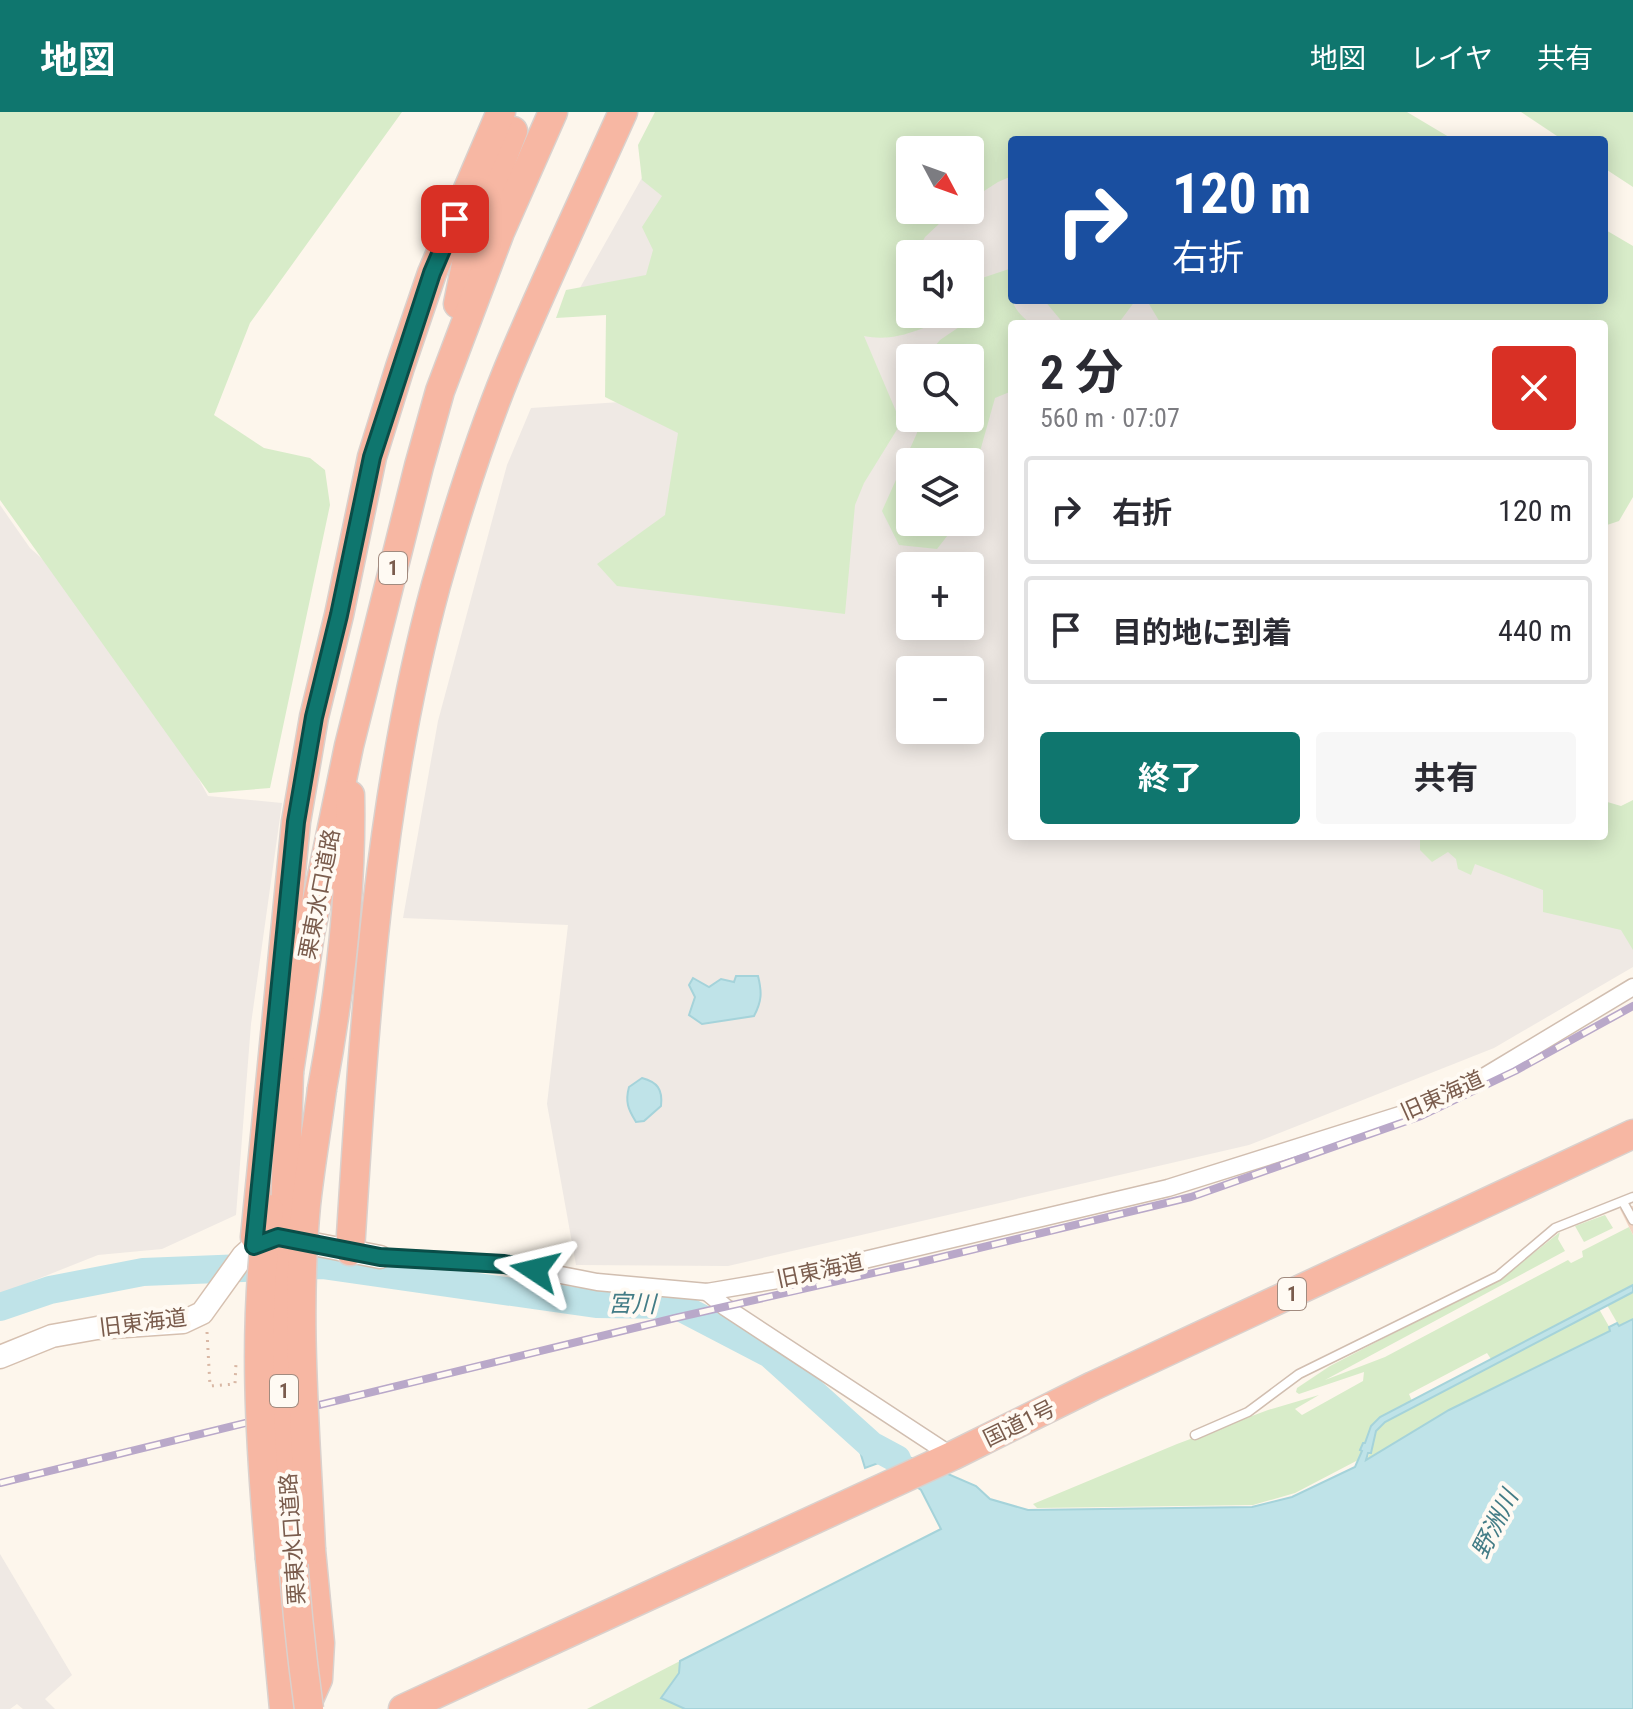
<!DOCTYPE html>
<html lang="ja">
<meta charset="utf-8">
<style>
body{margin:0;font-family:"Roboto Condensed","Noto Sans JP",sans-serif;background:#f7f7f7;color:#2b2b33;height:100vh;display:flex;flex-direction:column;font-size:30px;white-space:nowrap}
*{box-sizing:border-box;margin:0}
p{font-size:26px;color:#7c7c81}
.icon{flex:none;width:44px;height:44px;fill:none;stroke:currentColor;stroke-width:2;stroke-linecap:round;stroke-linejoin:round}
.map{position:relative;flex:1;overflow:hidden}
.details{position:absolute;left:1008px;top:208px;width:600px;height:520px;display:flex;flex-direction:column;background:#fff;border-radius:8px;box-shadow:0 4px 20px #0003}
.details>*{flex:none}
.banner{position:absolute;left:1008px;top:24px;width:600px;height:168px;border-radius:8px;box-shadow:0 4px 20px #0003;background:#1a4fa0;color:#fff;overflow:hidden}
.needle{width:52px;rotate:131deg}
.controls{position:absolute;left:896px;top:24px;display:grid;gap:16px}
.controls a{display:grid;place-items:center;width:88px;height:88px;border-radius:8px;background:#fff;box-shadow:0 4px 20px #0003;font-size:40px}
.pin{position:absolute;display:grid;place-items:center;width:68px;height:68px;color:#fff;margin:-34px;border-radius:16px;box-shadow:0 4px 12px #0006}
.me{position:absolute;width:88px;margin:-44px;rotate:280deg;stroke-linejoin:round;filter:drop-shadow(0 0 6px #0008)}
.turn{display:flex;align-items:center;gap:28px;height:168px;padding:0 32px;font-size:36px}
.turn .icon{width:104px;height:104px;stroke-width:2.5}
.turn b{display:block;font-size:56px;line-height:68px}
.round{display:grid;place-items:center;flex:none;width:84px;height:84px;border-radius:8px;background:#f7f7f7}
.head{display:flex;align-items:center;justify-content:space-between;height:136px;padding:0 32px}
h1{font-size:48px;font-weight:700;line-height:60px}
.primary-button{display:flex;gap:16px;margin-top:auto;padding:16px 32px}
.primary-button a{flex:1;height:92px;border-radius:8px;background:#0f766e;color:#fff;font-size:32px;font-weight:700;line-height:92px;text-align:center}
.primary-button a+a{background:#f7f7f7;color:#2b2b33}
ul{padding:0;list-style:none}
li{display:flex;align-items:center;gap:24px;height:108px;margin:0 16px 12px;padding:0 16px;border:4px solid #e1e1e2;border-radius:8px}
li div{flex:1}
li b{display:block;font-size:30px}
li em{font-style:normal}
header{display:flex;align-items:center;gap:48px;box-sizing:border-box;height:112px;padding:0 40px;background:#0f766e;color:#fff}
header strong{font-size:38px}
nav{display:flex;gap:44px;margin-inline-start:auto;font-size:28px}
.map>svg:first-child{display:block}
</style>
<header>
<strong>地図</strong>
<nav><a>地図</a><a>レイヤ</a><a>共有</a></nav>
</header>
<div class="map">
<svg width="1633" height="1597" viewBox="0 0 1633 1597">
<rect width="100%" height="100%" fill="#fdf6ec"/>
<!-- industrial -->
<g fill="#efe9e4" fill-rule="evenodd">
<path d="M721 0H1264L1012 28V188H1288L1291 212H1012V724H1541L1633 780V855L1494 936 1249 1033 728 1154 576 1153 547 992 568 813 403 806 438 609 507 353 531 296 650 288 635 193 572 190 670 16ZM910 38H970V98H910ZM910 142H970V202H910ZM910 246H970V306H910ZM910 350H970V410H910ZM910 454H970V514H910ZM910 558H970V618H910Z"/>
<polygon points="0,393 30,436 112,509 208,684 282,691 251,912 236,1103 162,1137 98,1143 0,1182"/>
<polygon points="0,1442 72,1563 45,1587 55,1597 23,1597 17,1592 10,1597 0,1597"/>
</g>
<!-- green -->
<g fill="#d8ecc9">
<polygon points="0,0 402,0 250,211 214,303 264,336 310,346 325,358 330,393 270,676 209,681 0,388"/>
<path d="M655 0H1407L1454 28H1012V64L998 70 970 88V38H910V98H954L925 125 916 142H910V152L902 167 904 200 910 198V202H956C925 215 897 231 864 224L901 311 864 371 855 393 845 502 617 474 597 452 665 403 678 321 605 285 606 203 556 206 566 178 646 163 653 138 642 115 662 84 642 68 638 33Z"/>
<polygon points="1521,0 1633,0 1633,75 1604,56 1604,28 1563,28"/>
<polygon points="1604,117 1633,134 1633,385 1619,409 1604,414 1604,212 1161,212 1149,192 1135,189 1118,212 1064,212 1044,188 1604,188"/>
<path d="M1012 156C1012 185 1007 194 1032 212H1012V279L995 286 970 375V350H910V410H958L937 437 899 433 882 399 917 321 918 306H970V246H925L940 228 965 211V202H970V170Z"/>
<polygon points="1633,688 1633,838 1621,818 1543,800 1543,778 1475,752 1471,763 1458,757 1456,747 1448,740 1432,750 1420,738 1420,724 1604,724 1604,689 1621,694"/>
<polygon points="1605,1103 1613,1116 1584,1130 1575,1114"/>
<path d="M1629 1115 1633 1123V1173L1491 1247 1487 1241 1409 1282 1412 1289C1375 1308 1373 1307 1360 1347L1295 1381 1253 1393 1037 1396 1033 1392 1177 1332 1268 1298 1319 1283 1295 1297 1302 1303 1363 1269 1364 1260 1299 1282 1296 1280 1297 1276 1330 1254 1506 1163 1560 1120 1558 1127 1565 1139 1325 1268 1385 1245 1568 1148 1571 1151 1583 1145 1582 1139Z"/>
<polygon points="1633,1180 1633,1207 1619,1214 1607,1193"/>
<polygon points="1599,1197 1611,1218 1449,1298 1366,1349 1373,1335 1371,1334 1376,1319 1385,1310"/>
<polygon points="680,1549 679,1561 661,1586 685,1597 587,1597"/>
</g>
<!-- water -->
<g fill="#bfe3e8" stroke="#a5d3da" stroke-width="2">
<path d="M736 864H758C762 880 762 889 754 904L702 912 689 903 695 885 689 873 693 866 709 875 721 867 734 870Z"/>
<path d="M642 966C657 970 663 977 661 994L644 1009 636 1010C628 997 625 990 629 975Z"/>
<polygon points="1633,1173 1633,1180 1385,1310 1376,1319 1371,1341 1368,1341 1366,1348 1449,1298 1610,1219 1609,1215 1617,1211 1619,1214 1633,1207 1633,1597 685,1597 661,1586 679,1561 680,1549 941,1417 921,1378 881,1350 865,1356 859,1336 870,1324 911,1346 976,1374 990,1387 1028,1398 1252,1395 1292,1385 1355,1355 1362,1339 1360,1338 1363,1331 1365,1331 1371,1314 1380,1305"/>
</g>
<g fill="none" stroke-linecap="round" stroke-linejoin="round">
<!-- river -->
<polyline stroke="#bfe3e8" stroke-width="28" points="0,1195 50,1178 143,1160 322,1153 596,1192 676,1193 770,1242 871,1333 897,1347"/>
</g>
<!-- building -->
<polygon fill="#f3d5c3" points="1633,1094 1633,1123 1620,1097"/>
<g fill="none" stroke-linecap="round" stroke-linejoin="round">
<!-- lane casing -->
<g stroke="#d1beb0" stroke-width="11">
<g id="lane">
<polyline points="1623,1090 1633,1108"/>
<polyline points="1195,1323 1248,1300 1299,1262 1498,1164 1555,1116 1633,1085"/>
</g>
</g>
<!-- street casing -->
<g stroke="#d1beb0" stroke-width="19">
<g id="street">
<polyline points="380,1145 504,1152 597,1170 707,1180 784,1167 1168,1076 1403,1002 1480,967 1633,875"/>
<polyline points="707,1180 725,1195 952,1344"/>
</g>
</g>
<!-- secondary casing -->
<g stroke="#d6c0b0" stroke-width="25">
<polyline id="secondary" points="0,1245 52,1224 97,1216 183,1210 202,1201 243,1144 254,1134 278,1125 380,1145"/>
</g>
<!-- highway casing -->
<g stroke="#dad1cd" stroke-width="31">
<g id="highway">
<polyline points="458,192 471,127 513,19"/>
<polyline points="289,960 310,822 349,634 419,354 440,279 500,120 553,0"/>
<path d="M322 977C340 880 352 782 350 683"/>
<polyline points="255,1125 296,710 314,605 339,503 372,345 400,255 432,161 501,0"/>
<path d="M350 1139C364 916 377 689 436 473 456 402 479 329 507 260 543 173 584 87 623 0"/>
<polyline points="270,1447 284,1597"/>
<polyline points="306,1594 318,1567 320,1531 311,1438"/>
<polyline points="403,1597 952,1344 1093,1274 1633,1022"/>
</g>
</g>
<!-- path -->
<polyline stroke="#d9b8a5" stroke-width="3" stroke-dasharray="2 6" stroke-linecap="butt" points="207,1220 210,1274 235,1272 236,1251"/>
<!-- lane -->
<use href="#lane" stroke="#fff" stroke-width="8"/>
<!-- street -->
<use href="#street" stroke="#fff" stroke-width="16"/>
<!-- secondary -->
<use href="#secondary" stroke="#fff" stroke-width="22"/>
<!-- highway -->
<use href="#highway" stroke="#f7b7a3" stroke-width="28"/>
<!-- rail casing -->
<g stroke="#b9a8c9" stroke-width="8">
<polyline id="rail" points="0,1371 675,1206 913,1152 1191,1085 1421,1004 1515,959 1633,894"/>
</g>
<!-- rail -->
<use href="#rail" stroke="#fffaf3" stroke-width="5" stroke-dasharray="15" stroke-linecap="butt"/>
<!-- highway-bridge casing -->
<g stroke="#dad1cd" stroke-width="31" stroke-linecap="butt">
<g id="highway-bridge">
<path d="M289 960C282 1173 279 1385 309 1597"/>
<path d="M269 1097C252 1213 260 1331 270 1447"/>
<path d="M311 1438C306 1324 295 1208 306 1093 310 1055 317 1016 322 977"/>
</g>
</g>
<!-- highway-bridge -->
<use href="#highway-bridge" stroke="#f7b7a3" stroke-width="28"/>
</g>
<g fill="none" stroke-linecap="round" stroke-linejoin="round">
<!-- route casing -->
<g stroke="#0a4d48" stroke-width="20">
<polyline id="route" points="455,107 432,161 372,345 339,503 314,605 296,710 254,1134 278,1125 380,1145 504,1152 535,1158"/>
</g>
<!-- route -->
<use href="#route" stroke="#0f766e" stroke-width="14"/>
</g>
<g text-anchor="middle" stroke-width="8" stroke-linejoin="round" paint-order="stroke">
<!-- shield labels -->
<g fill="#fffaf3" stroke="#a28b7f" stroke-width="2">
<rect x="379" y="440" width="28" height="32" rx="6"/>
<rect x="1278" y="1166" width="28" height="32" rx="6"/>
<rect x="270" y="1263" width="28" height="32" rx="6"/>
</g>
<g font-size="20" font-weight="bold" fill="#7a5c4d">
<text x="393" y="463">1</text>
<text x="1292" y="1189">1</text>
<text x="284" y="1286">1</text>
</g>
<!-- street labels -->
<g font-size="22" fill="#7a5c4d" stroke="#fffaf3">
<text transform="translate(319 782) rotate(-79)" y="8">栗東水口道路</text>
<text transform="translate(1442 983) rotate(-24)" y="8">旧東海道</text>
<text transform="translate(820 1158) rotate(-12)" y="8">旧東海道</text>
<text transform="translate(143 1210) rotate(-7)" y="8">旧東海道</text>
<text transform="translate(1019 1311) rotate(-26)" y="8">国道1号</text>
<text transform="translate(292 1427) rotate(-94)" y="8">栗東水口道路</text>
</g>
<!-- water labels -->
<g font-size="24" font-style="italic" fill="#437c86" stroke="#fffaf3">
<text transform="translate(632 1192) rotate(1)" y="8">宮川</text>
<text transform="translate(1495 1412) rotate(-63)" y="8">野洲川</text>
</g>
</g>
</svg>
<div class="controls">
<a><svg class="needle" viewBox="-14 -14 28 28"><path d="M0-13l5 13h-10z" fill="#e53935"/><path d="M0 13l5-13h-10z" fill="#7c7c81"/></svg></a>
<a><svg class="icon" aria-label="sound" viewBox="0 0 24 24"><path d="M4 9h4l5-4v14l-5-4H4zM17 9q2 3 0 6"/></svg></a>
<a><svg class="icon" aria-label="search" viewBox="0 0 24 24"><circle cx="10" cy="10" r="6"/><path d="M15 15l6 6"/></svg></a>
<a><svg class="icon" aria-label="layers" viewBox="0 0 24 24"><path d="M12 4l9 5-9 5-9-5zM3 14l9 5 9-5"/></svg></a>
<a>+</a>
<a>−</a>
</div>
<div class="pin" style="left:455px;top:107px;background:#d93025"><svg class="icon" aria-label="arrive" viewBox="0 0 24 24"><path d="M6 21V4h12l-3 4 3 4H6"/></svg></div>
<svg class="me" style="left:535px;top:1158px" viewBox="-20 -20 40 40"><path d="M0-17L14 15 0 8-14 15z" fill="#0f766e" stroke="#fff" stroke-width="4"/></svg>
<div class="banner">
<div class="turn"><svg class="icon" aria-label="right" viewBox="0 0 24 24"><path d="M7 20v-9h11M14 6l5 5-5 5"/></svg><div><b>120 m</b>右折</div></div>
</div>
<section class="details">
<div class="head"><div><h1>2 分</h1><p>560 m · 07:07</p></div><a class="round" style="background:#d93025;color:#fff"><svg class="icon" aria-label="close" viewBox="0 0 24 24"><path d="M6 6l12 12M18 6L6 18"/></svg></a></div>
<ul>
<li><svg class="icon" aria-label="right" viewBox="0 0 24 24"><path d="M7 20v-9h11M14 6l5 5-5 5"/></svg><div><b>右折</b></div><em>120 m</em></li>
<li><svg class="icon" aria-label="arrive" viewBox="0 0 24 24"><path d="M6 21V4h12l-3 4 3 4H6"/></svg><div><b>目的地に到着</b></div><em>440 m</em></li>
</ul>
<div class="primary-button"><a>終了</a><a>共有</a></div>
</section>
</div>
